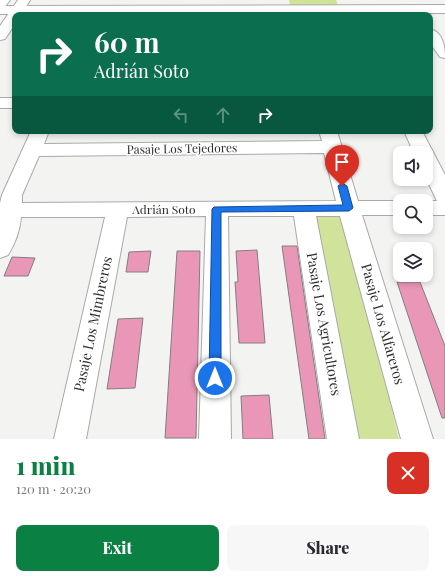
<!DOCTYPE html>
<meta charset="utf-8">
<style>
body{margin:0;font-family:"Playfair Display",serif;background:#f7f7f7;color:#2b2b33;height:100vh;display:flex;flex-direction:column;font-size:15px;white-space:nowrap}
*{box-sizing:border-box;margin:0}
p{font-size:13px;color:#7c7c81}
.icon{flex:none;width:22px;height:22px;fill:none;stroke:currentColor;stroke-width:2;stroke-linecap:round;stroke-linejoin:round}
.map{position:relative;height:439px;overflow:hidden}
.panel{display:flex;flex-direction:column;background:#fff;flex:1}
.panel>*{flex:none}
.guide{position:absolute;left:12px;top:12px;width:421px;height:122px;border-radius:8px;box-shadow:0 2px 6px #0003;background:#0b6e4f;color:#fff;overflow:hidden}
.fabs{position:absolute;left:393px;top:146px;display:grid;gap:8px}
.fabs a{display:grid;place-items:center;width:40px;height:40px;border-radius:8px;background:#fff;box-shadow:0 2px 6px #0003;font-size:20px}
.pin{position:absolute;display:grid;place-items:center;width:34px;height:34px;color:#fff;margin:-41px -17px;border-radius:50% 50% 50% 0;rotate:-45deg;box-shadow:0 0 4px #0007}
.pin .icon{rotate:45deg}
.me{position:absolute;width:44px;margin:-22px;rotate:0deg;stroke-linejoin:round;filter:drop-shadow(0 0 3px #0008)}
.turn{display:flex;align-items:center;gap:14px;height:84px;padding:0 16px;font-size:18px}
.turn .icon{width:52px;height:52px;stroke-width:2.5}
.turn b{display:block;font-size:28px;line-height:34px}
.lanes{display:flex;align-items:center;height:38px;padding:0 16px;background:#0003;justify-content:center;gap:20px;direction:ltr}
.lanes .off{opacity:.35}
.round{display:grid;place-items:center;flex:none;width:42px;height:42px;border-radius:8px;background:#f7f7f7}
.head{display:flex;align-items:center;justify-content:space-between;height:68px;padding:0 16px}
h1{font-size:24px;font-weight:800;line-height:30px;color:#0b8043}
.action{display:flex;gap:8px;margin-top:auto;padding:8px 16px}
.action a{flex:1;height:46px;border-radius:8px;background:#0b8043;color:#fff;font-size:16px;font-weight:800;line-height:46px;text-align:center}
.action a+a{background:#f7f7f7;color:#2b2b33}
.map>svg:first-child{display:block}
</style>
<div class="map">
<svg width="445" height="439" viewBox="0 0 445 439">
<rect width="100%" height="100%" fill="#f3f4f1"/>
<!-- green -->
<g fill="#d1e39a">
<polygon points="289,0 336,0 338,5 290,5"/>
<polygon points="28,14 167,14 167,15"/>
<polygon points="318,216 341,217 347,221 399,439 355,439 314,222"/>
</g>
<!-- building -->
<g fill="#ea97b7" stroke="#827e7f">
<polygon points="282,246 297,246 325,439 309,439"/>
<polygon points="257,250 265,343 239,343 235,282 238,282 236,251"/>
<polygon points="151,251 148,272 126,272 129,252"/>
<polygon points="177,251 200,251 196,438 165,438"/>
<polygon points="12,257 35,258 28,276 4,276"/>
<polygon points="397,282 420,282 445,346 445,418 442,418"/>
<polygon points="143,318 135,388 107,389 118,319"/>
<polygon points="269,395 273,439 243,439 241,396"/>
</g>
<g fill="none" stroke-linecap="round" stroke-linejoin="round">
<!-- street casing -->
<g stroke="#a9aaa7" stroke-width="2">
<g id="street">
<polygon points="445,5 445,13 0,14 0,6"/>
<path d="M430 29C443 32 445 47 445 58L440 57 430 43Z"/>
<rect x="0" y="98" width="15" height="10"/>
<path d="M31 131H49L44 144 322 141 319 131H337L358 201H401L400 215H362L433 439H401L340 216H316L359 439H327L294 216H228L231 439H199L206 216 127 217 86 439H54L105 217H21C20 230 15 244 8 255L0 258V203L2 195ZM324 153 336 201 22 203V195L39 156Z"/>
<polygon points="404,131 422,131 445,175 445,215 426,215 425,201 437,201 426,178 426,153 414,153"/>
</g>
</g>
<!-- secondary casing -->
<g stroke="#a9aaa7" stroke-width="2">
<g id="secondary">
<polygon points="0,0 10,0 4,8 0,9"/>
<polygon points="18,0 30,0 21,15 15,15 15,24 5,39 0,40 0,26"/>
</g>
</g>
<!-- street -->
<use href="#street" fill="#fff" fill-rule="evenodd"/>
<!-- secondary -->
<use href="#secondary" fill="#fff" fill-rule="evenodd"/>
</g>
<!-- route -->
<polygon fill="#1a73e8" stroke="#114b97" points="342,183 347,186 353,208 349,211 221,212 221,378 220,382 215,383 211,382 209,378 212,209 214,207 343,205 338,186"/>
<g text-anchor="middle" stroke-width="3" stroke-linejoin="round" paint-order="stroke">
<!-- street labels -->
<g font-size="12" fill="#2d2d2c" stroke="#fff">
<text transform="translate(182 149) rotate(-1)" y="4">Pasaje Los Tejedores</text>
<text x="164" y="214">Adrián Soto</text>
</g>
<!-- near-street labels -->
<g font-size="14" fill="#2d2d2c" stroke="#fff">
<text transform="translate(93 324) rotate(-78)" y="5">Pasaje Los Mimbreros</text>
<text transform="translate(324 324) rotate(80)" y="5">Pasaje Los Agricultores</text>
<text transform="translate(383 324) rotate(74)" y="5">Pasaje Los Alfareros</text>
</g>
</g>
</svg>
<div class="fabs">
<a><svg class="icon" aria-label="sound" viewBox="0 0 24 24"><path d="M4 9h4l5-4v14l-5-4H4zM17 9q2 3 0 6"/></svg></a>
<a><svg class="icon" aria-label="search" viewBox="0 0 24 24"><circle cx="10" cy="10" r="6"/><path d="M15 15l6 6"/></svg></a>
<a><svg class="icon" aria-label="layers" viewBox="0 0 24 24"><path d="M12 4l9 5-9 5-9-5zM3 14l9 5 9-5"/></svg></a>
</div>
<div class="pin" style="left:342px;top:186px;background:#d93025"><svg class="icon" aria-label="arrive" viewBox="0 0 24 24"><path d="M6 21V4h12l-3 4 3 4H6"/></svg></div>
<svg class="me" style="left:215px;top:378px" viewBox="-20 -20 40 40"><circle r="17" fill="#1a73e8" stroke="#fff" stroke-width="3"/><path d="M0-11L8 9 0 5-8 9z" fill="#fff"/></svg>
<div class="guide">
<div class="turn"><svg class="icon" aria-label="right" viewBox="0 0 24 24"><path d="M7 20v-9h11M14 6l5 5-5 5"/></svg><div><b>60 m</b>Adrián Soto</div></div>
<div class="lanes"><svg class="icon off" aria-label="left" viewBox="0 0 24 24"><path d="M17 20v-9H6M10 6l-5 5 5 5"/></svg><svg class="icon off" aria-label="ahead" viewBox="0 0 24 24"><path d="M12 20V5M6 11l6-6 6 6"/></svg><svg class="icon" aria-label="right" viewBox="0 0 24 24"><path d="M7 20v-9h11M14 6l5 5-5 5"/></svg></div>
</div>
</div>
<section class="panel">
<div class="head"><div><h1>1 min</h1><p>120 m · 20:20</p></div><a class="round" style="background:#d93025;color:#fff"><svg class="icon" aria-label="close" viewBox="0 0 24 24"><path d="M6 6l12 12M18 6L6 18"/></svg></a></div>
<div class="action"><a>Exit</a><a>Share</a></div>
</section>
